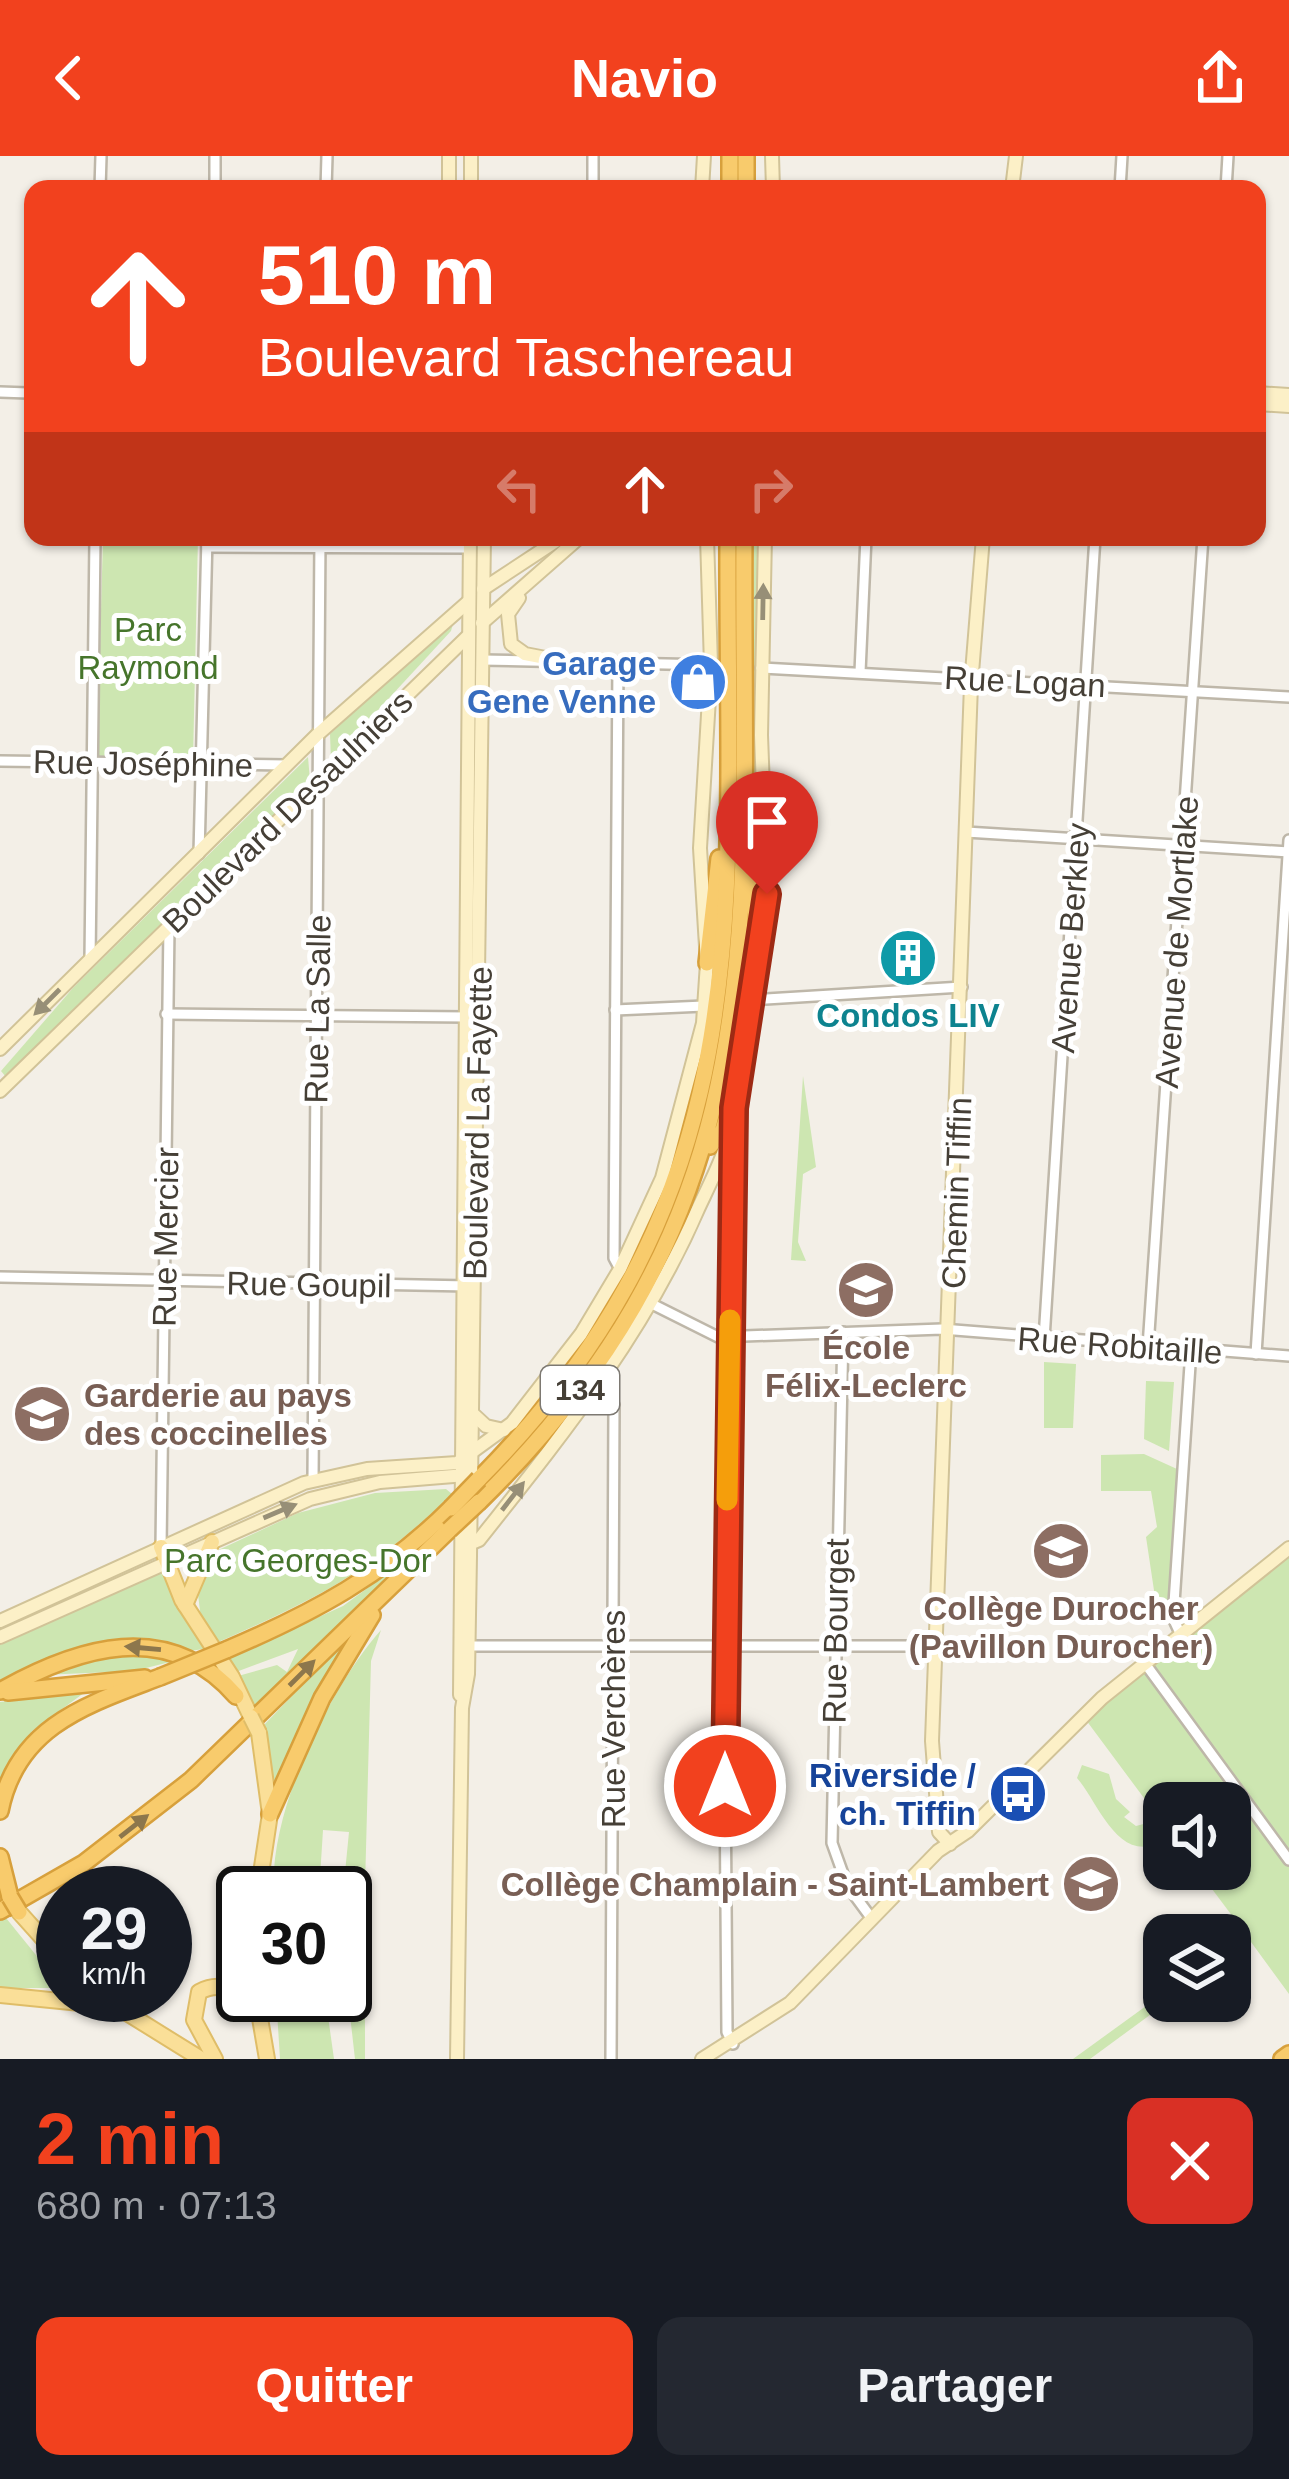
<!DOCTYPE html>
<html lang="fr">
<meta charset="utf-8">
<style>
body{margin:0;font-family:Helvetica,sans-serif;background:#242831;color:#f1f3f6;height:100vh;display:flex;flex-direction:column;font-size:45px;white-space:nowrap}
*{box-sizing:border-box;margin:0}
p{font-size:39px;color:#9ea1a6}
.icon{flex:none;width:66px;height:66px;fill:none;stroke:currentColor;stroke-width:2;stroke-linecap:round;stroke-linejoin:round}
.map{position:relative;height:1903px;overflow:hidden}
.details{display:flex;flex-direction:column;background:#171b24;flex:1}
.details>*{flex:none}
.banner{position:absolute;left:24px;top:24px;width:1242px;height:366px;border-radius:24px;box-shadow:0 3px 9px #0004;background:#f2411e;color:#fff;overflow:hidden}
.fabs{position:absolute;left:1143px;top:1626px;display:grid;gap:24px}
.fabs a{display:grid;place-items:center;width:108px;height:108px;border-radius:24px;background:#171b24;box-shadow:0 3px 9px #0004;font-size:60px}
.speed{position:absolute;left:36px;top:1710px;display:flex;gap:24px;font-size:60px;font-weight:700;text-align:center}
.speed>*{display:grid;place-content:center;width:156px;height:156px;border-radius:50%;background:#171b24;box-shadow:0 3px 9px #0004;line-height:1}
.speed small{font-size:30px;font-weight:400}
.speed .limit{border:6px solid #111;border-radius:18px;background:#fff;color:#111}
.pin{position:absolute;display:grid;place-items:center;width:102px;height:102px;color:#fff;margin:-123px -51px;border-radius:50% 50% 50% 0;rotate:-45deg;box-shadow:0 0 12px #0007}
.pin .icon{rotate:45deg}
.me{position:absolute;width:132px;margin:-66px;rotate:0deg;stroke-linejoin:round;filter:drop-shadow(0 0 9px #0008)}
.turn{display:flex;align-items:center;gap:42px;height:252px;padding:0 36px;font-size:54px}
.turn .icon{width:156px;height:156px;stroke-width:2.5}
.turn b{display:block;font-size:84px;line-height:102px}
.lanes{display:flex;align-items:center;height:114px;padding:0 36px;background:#0003;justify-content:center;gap:60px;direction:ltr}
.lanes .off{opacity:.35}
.round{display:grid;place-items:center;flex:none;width:126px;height:126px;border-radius:24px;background:#242831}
.summary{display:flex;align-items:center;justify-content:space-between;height:204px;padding:0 36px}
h1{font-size:72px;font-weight:600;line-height:90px;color:#f2411e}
.cta{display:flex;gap:24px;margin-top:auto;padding:24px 36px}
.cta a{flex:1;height:138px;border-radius:24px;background:#f2411e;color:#fff;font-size:48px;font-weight:600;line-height:138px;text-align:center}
.cta a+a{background:#242831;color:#f1f3f6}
header{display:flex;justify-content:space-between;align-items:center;height:156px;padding:0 36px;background:#f2411e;color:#fff;font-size:54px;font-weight:600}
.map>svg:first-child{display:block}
</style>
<header><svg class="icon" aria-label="back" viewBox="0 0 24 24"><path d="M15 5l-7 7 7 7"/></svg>Navio<svg class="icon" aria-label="share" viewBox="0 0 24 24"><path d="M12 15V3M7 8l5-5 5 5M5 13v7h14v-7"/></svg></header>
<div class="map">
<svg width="1289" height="1903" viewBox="0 0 1289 1903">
<rect width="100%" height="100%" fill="#f3efe7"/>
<!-- green -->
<g fill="#cde6b1">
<polygon points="103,381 198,381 193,603 97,602"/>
<polygon points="754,381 760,381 760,679 752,603"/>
<polygon points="454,464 451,475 331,605 330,578"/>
<polygon points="308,601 310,625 6,921 1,915 73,832"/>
<polygon points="803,920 816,1011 803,1018 798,1086 806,1105 791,1104"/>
<polygon points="1044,1206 1076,1208 1073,1272 1044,1272"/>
<polygon points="1146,1225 1174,1226 1169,1295 1144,1283"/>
<polygon points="1144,1298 1177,1313 1168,1448 1155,1441 1146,1381 1157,1371 1151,1335 1101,1335 1101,1299"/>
<path d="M446 1333 452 1338C374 1414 315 1444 216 1487L201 1463 197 1430 214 1396 298 1357 375 1337Z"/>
<polygon points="417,1396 257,1556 238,1520 277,1509 287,1516 298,1493 236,1516 228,1502 343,1450"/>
<polygon points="1289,1399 1289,1838 1251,1786 1230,1800 1230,1788 1245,1777 1197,1713 1230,1713 1230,1647 1164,1647 1164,1669 1086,1564"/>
<path d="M163 1414 205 1492C183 1501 149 1482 123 1483 78 1485 39 1506 0 1526V1489Z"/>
<path d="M381 1474 371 1505 363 1806H345L343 1737 349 1676 323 1674 319 1737H274C268 1657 329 1533 381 1474Z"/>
<polygon points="344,1486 279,1624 274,1624 264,1569"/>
<polygon points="153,1498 170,1506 134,1515 42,1519 97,1500"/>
<polygon points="88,1534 32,1575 0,1625 0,1546"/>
<path d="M1082 1609 1109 1618 1116 1643 1130 1656 1124 1661 1136 1670 1151 1666 1161 1680 1159 1687C1117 1707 1097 1644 1077 1622Z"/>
<polygon points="6,1762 57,1825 53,1832 0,1832 0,1765"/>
<polygon points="345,1815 358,1816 359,1826 365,1826 365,1903 355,1903"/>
<polygon points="1164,1837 1164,1845 1169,1845 1090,1903 1073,1903"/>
<polygon points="276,1839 325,1839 334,1903 280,1903"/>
</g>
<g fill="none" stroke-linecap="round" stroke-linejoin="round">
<!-- street casing -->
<g stroke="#beb7a9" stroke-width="14">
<g id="street">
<polyline points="100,33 101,0"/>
<polyline points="215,33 215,0"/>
<polyline points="326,33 327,0"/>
<polyline points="593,33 593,0"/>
<polyline points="1120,33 1122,0"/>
<polyline points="1226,33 1228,0"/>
<polyline points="0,236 28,237"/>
<polyline points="207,391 469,392"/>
<polyline points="482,504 711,509"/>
<polyline points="618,506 614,1102 620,1113"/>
<polyline points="761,512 1289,541"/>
<polyline points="860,516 866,381"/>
<polyline points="0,605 286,609"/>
<polyline points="966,676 1289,696"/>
<polyline points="199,698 207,381"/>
<polyline points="90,804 95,381"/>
<polyline points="751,844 962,831"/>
<polyline points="615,854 704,850"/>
<polyline points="166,858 467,861"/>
<polyline points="0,1121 469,1130"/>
<polyline points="652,1148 718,1181 942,1173 1289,1200"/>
<polyline points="843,1176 832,1687 847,1729 872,1763"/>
<polyline points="1044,1183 1095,381"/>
<polyline points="1148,1191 1203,381"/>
<polyline points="1256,1198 1289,684"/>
<polyline points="602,1228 614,1249 611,1903"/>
<polyline points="313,1324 320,381"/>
<polyline points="161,1391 169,770"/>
<polyline points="1180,1477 1173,1462 1191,1194"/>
<polyline points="463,1490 937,1490"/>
<polyline points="1144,1506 1289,1704"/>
<polyline points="733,1888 727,1876 724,1490 735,971"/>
</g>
</g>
<!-- secondary casing -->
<g stroke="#d1c398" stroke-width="16">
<g id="secondary">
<polyline points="772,0 773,33"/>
<polyline points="449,33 449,0"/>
<polyline points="471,33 471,0"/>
<polyline points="702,33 704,0"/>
<polyline points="1012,33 1016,0"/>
<polyline points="1257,237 1289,239"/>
<polyline points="1257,248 1289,250"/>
<polyline points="483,433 562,381"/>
<polyline points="519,442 508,458 511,488 525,498 551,503"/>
<polyline points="482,467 580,381"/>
<polyline points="0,893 317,579 468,446"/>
<polyline points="0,935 467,481"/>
<polyline points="735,938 767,738 761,579 765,381"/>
<polyline points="472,1257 486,1270 504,1274"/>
<path d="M467 1389 479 1384C563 1278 644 1178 698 1053 712 1023 729 991 734 958"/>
<polyline points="0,1465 304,1327 367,1313 457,1307 512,1267 581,1178 620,1113 662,1022 703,867 707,807 700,692 711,509 707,381"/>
<polyline points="0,1481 310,1343 380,1326 466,1319"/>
<polyline points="460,1539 470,381"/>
<polyline points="950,1688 939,1676 932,1585 971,529 983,381"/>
<polyline points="457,1903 462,1552 468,1518 470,1400 484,381"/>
<polyline points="702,1903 790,1847 938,1695 968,1675 1102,1542 1289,1392"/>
</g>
</g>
<!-- primary casing -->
<g stroke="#dfbd68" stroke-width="18">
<g id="primary">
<polyline points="161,1391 182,1444 232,1521 251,1561"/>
<polyline points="185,1449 212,1386"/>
<polyline points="258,1737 270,1658 259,1577"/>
<polyline points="19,1756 63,1805"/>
<polyline points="0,1839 110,1850"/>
<polyline points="98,1839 201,1903"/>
<polyline points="256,1839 267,1903"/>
<path d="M215 1903 194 1864 199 1836C225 1822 243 1839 259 1859"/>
</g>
</g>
<!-- highway casing -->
<g stroke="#d7a03c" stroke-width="20">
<g id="highway">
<polyline points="730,33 730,0"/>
<polyline points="746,33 746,0"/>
<polyline points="749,699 758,779"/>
<polyline points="707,807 719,702"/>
<polyline points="710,990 723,974 735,933"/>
<path d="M479 1323C767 1034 726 754 728 381"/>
<path d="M479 1346C783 1048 741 769 744 381"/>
<path d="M226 1494C313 1457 384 1419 451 1352"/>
<path d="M0 1535C78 1491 168 1462 236 1540"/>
<polyline points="8,1536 145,1522"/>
<path d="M0 1655C17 1569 89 1548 160 1521"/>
<polyline points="270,1658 322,1542 372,1459"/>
<polyline points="0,1701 10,1741"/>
<polyline points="0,1755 84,1707 191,1624 449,1374"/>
<polyline points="1282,1903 1289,1898"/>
</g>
</g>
<!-- street -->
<use href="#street" stroke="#fff" stroke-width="9"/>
<!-- secondary -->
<use href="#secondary" stroke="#fcf0c7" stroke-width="12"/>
<!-- primary -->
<use href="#primary" stroke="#fadf98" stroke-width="14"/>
<!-- highway -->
<use href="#highway" stroke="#f8cb6c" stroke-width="15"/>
<!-- primary-bridge casing -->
<g stroke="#dfbd68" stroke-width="18" stroke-linecap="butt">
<polyline id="primary-bridge" points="251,1561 259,1577"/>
</g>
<!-- highway-bridge casing -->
<g stroke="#d7a03c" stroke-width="20" stroke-linecap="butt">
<g id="highway-bridge">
<polyline points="451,1352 479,1323"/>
<polyline points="449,1374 479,1346"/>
<polyline points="160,1521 226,1494"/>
<polyline points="10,1741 19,1756"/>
</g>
</g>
<!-- primary-bridge -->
<use href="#primary-bridge" stroke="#fadf98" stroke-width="14"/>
<!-- highway-bridge -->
<use href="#highway-bridge" stroke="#f8cb6c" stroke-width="15"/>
</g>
<!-- one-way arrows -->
<defs><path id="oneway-solid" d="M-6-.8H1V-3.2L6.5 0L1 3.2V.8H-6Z" transform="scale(3)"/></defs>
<g fill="#978f77">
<use href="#oneway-solid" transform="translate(763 446) rotate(-89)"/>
<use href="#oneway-solid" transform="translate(47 846) rotate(135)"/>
<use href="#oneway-solid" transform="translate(513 1340) rotate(-52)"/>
<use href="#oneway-solid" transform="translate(280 1355) rotate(-23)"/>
</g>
<g fill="#8d774c">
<use href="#oneway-solid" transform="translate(143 1492) rotate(-175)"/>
<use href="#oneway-solid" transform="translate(302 1517) rotate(-45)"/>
<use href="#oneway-solid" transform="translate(134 1670) rotate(-38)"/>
</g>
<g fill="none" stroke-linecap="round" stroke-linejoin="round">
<!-- route casing -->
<g stroke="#9d2a14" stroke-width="30">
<polyline id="route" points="725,1630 734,952 767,738"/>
</g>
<!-- route -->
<use href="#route" stroke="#f2411e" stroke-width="21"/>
<!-- slow -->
<polyline stroke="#f59e0b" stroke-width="21" points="727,1344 730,1164"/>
</g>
<!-- icons -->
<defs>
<g id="shop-disc" transform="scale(3)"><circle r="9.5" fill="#3f7fe0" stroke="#fff"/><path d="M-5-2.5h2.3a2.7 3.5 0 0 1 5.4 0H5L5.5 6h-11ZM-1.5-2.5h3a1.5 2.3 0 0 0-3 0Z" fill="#fff"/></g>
<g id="building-disc" transform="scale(3)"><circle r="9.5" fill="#0f9aa8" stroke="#fff"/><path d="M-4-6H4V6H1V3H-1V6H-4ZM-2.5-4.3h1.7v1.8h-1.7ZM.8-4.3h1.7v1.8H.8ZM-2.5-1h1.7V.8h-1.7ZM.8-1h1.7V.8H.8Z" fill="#fff"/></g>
<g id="school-disc" transform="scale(3)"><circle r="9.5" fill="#8d6e63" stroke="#fff"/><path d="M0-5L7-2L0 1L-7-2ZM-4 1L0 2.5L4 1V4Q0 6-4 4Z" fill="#fff"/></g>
<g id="bus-disc" transform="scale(3)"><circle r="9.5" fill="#1a4fb4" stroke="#fff"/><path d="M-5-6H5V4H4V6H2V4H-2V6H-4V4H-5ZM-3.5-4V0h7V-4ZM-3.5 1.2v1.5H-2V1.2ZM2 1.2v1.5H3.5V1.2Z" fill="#fff"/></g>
<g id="university-disc" transform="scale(3)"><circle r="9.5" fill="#8d6e63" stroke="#fff"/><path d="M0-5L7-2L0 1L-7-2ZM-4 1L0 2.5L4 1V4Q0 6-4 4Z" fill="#fff"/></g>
</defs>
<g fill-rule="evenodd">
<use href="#shop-disc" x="698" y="526"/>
<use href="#building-disc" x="908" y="802"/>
<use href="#school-disc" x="866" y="1134"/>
<use href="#school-disc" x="42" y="1258"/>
<use href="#school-disc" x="1061" y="1395"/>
<use href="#bus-disc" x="1018" y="1638"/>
<use href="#university-disc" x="1091" y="1728"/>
</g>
<g text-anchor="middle" stroke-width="10" stroke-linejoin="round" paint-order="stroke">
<!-- shield labels -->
<rect fill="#fff" stroke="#7d7972" stroke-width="3" x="541" y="1210" width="78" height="48" rx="9"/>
<g font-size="30" font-weight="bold" fill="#453f36">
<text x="580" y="1244">134</text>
</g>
<!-- park labels -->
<g font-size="33" fill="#46752b" stroke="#fff">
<text x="148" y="485">Parc<tspan x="148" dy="38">Raymond</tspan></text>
<text x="298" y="1416">Parc Georges-Dor</text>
</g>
<!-- shop labels -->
<g font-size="33" font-weight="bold" fill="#366cbe" stroke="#fff" text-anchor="end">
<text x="656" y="519">Garage<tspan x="656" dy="38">Gene Venne</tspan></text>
</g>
<!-- street labels -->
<g font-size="33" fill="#453f36" stroke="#fff">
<text transform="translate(1025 525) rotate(3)" y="12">Rue Logan</text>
<text transform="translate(143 607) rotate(1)" y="12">Rue Joséphine</text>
<text transform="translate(287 655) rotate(-44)" y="12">Boulevard Desaulniers</text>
<text transform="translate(1070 782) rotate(-86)" y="12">Avenue Berkley</text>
<text transform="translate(1176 786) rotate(-86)" y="12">Avenue de Mortlake</text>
<text transform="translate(317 853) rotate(-89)" y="12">Rue La Salle</text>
<text transform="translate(477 967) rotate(-89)" y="12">Boulevard La Fayette</text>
<text transform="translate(956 1037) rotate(-88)" y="12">Chemin Tiffin</text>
<text transform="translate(165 1081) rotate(-89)" y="12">Rue Mercier</text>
<text transform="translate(309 1128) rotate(1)" y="12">Rue Goupil</text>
<text transform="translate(1120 1189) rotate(4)" y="12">Rue Robitaille</text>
<text transform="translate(835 1475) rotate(-89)" y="12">Rue Bourget</text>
<text transform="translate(613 1563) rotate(-90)" y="12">Rue Verchères</text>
</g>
<!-- culture labels -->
<g font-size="33" font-weight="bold" fill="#0d838f" stroke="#fff">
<text x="908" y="871">Condos LIV</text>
</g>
<!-- education labels -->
<g font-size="33" font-weight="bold" fill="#785e54" stroke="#fff">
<text x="866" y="1203">École<tspan x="866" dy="38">Félix-Leclerc</tspan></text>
<text x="84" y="1251" text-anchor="start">Garderie au pays<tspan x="84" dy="38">des coccinelles</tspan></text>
<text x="1061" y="1464">Collège Durocher<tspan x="1061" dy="38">(Pavillon Durocher)</tspan></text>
<text x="1049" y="1740" text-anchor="end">Collège Champlain - Saint-Lambert</text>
</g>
<!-- transit labels -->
<g font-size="33" font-weight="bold" fill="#164399" stroke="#fff" text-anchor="end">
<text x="976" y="1631">Riverside /<tspan x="976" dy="38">ch. Tiffin</tspan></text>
</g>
</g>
</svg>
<div class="fabs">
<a><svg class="icon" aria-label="sound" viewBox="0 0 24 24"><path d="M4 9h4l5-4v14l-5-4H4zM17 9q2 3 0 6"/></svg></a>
<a><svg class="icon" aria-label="layers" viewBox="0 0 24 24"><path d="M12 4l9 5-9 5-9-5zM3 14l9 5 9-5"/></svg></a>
</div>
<div class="speed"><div>29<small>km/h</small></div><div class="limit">30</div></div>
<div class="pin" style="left:767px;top:738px;background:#d93025"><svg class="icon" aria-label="arrive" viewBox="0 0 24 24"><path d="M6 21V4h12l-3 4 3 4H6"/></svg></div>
<svg class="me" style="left:725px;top:1630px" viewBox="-20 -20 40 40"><circle r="17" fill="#f2411e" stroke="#fff" stroke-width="3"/><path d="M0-11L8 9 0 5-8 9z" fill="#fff"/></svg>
<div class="banner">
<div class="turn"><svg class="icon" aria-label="ahead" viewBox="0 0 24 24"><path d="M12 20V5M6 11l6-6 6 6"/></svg><div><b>510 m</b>Boulevard Taschereau</div></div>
<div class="lanes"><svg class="icon off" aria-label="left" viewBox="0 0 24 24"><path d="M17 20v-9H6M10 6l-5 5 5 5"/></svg><svg class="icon" aria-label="ahead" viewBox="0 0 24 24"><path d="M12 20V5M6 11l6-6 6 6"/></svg><svg class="icon off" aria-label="right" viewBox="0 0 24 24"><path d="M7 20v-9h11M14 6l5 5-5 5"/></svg></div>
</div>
</div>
<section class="details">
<div class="summary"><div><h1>2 min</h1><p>680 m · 07:13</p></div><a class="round" style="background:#d93025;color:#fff"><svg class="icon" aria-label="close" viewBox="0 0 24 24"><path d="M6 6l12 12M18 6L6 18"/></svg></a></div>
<div class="cta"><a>Quitter</a><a>Partager</a></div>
</section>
